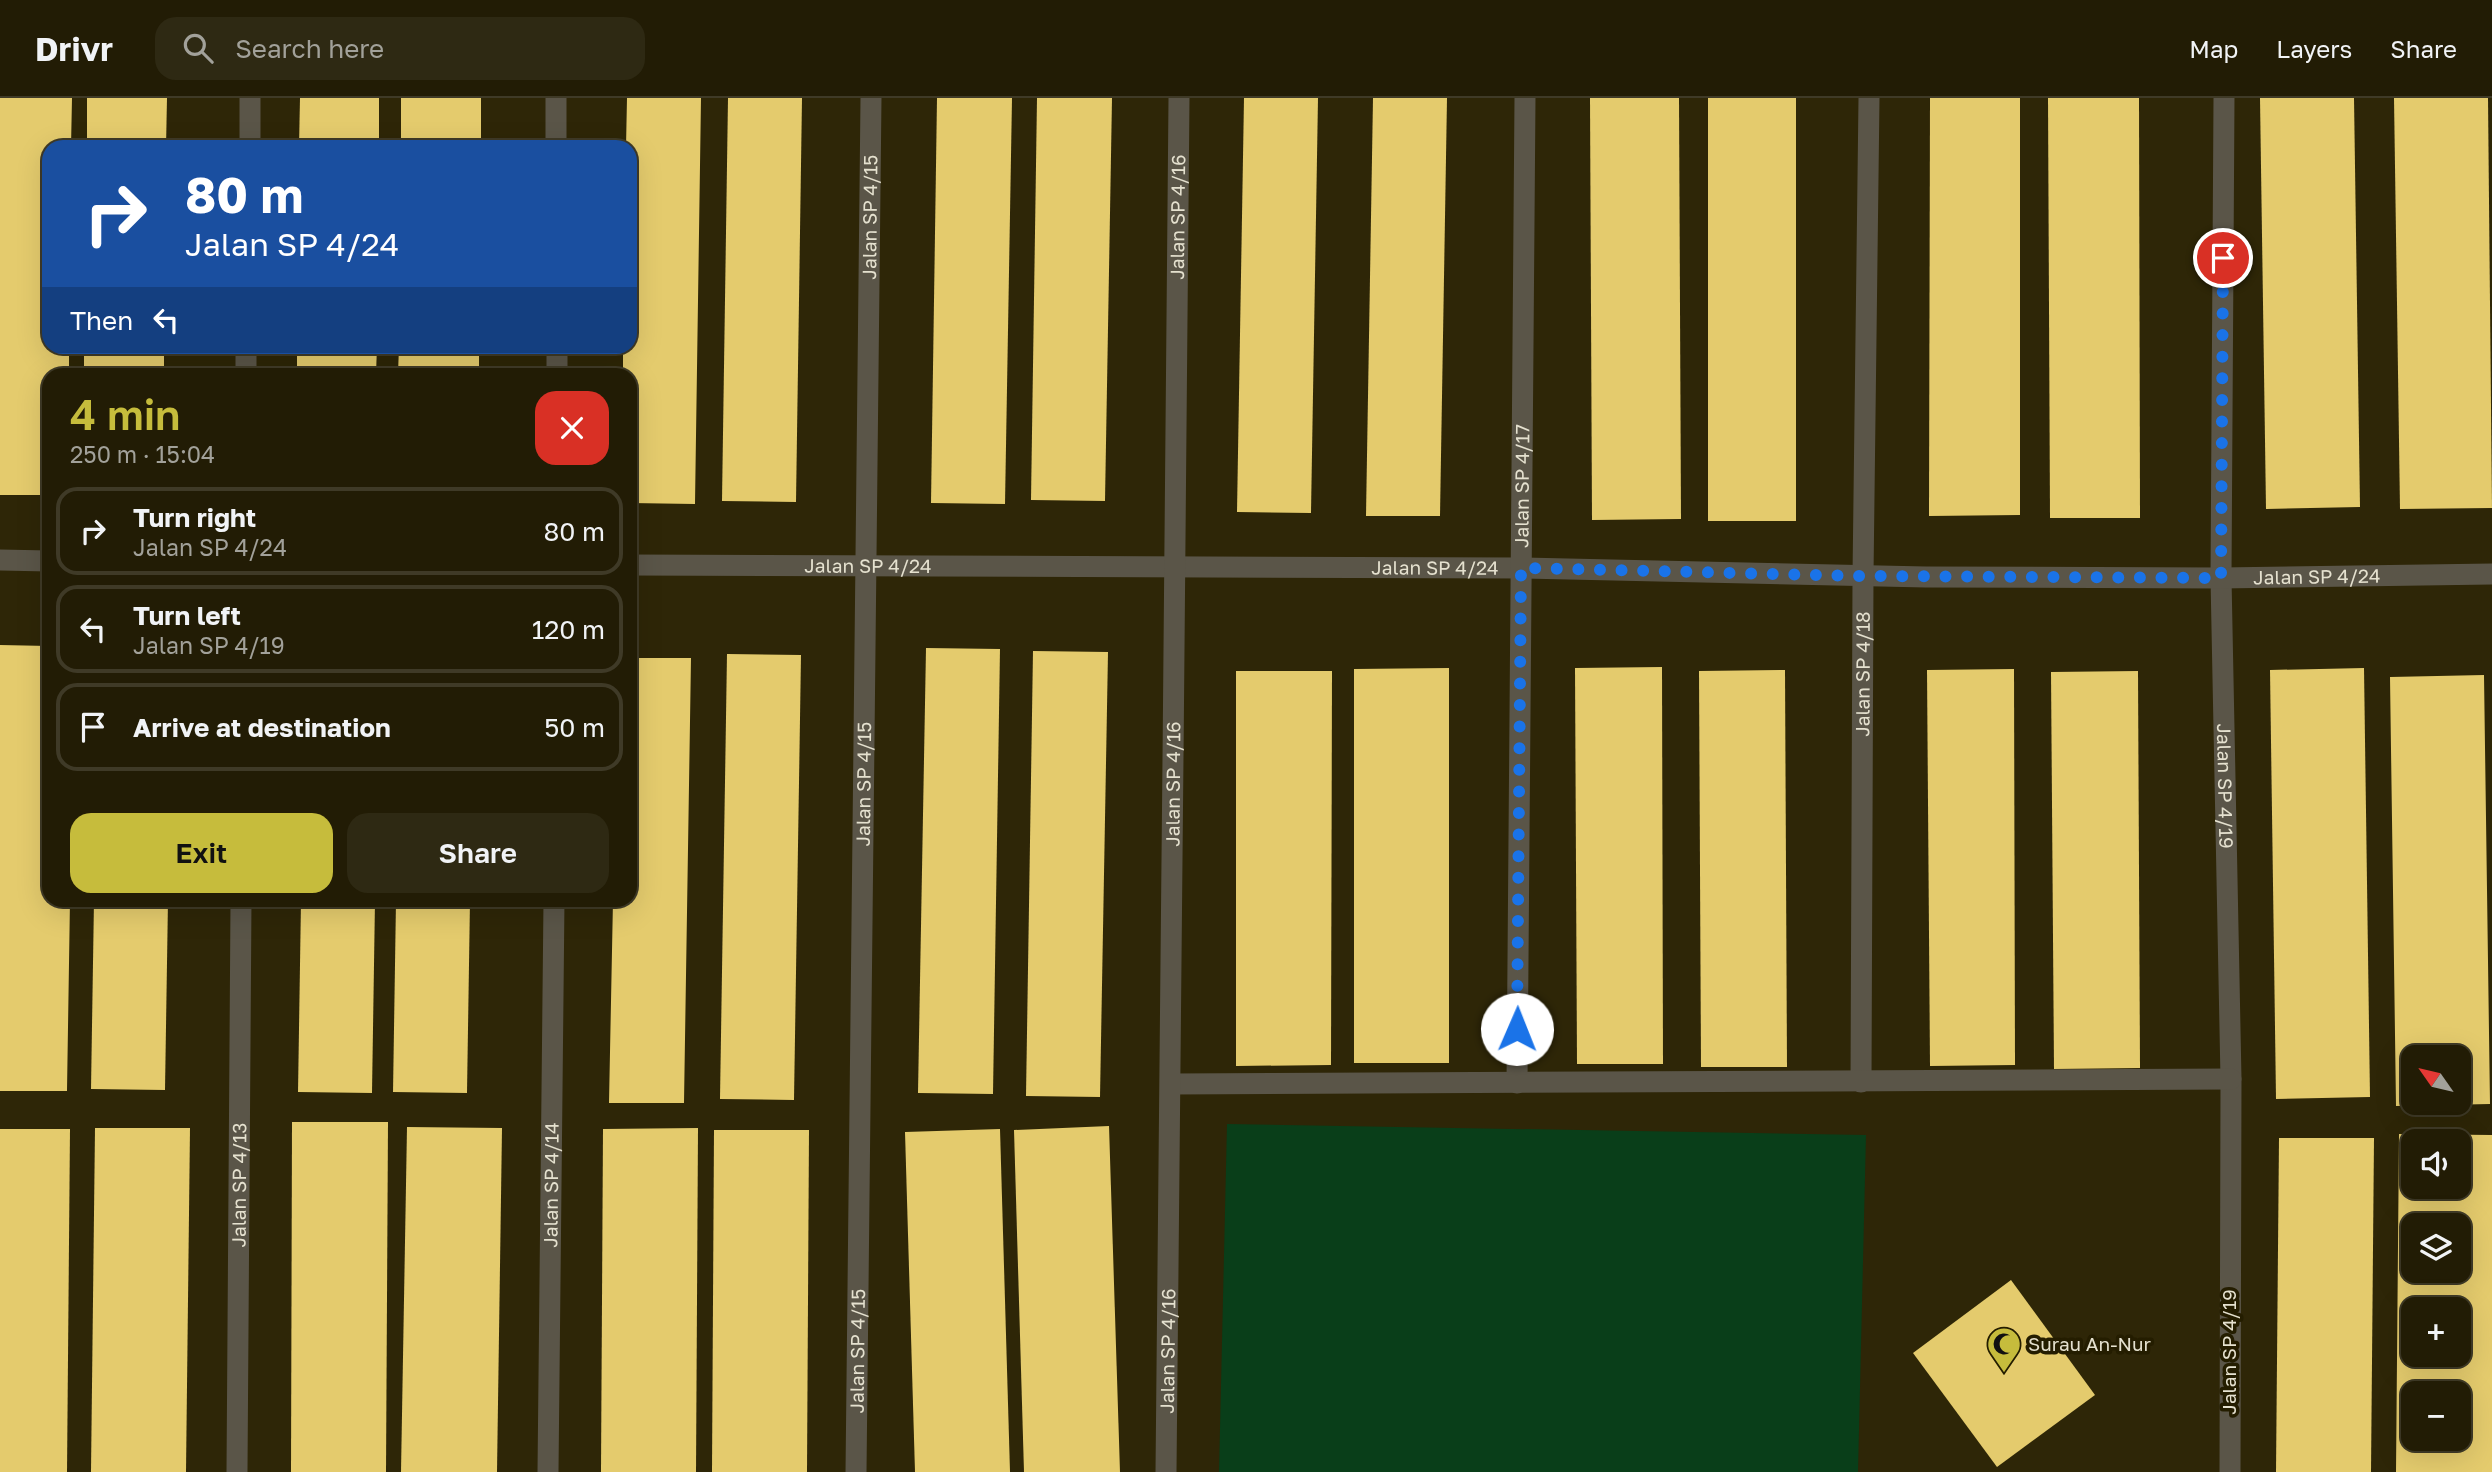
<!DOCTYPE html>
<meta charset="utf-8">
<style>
body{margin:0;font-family:"Golos Text",sans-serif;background:#2e2913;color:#f1f3f6;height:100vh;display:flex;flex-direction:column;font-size:26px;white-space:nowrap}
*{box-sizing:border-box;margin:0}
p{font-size:23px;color:#a2a19a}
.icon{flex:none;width:38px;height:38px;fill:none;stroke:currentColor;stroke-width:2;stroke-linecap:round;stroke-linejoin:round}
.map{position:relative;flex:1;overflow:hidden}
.sheet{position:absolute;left:42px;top:270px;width:595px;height:539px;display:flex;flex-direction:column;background:#221c05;border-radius:21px;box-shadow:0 7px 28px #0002,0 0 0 2px #3f3a27}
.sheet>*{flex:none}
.guide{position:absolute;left:42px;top:42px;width:595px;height:214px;border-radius:21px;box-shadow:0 7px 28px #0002,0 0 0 2px #3f3a27;background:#1a4fa0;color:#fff;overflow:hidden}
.needle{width:46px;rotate:304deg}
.controls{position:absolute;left:2401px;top:947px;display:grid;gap:14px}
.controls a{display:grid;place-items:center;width:70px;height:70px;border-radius:14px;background:#221c05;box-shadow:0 7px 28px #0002,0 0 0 2px #3f3a27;font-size:35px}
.pin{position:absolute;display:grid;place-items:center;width:60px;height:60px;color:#fff;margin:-30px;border:4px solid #fff;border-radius:50%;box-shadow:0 2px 7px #0007}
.me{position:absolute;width:77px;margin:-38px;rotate:1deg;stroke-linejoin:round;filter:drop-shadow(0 0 5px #0008)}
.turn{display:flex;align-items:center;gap:24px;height:147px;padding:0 28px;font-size:32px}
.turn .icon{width:91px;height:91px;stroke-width:2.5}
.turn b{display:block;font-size:49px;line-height:60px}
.then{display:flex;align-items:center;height:66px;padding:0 28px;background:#0003;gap:14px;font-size:26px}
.round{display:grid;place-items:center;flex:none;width:74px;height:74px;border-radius:21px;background:#2e2913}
.headline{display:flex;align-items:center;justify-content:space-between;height:119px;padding:0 28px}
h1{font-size:42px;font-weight:600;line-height:52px;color:#c6bc3c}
.button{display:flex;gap:14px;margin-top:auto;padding:14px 28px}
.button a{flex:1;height:80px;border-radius:21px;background:#c6bc3c;color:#111;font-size:28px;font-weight:600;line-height:80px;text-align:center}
.button a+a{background:#2e2913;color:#f1f3f6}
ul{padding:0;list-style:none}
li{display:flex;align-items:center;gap:21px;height:88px;margin:0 14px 10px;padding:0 14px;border:4px solid #3f3a27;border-radius:21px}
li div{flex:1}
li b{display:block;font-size:26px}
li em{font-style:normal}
header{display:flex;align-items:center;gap:42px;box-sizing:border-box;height:98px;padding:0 35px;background:#221c05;border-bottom:2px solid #3f3a27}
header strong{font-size:33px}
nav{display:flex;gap:38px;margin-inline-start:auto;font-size:24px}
.search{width:490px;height:63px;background:#2e2913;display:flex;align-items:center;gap:18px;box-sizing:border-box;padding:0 24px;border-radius:21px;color:#a2a19a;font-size:26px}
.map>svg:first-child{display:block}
</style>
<header>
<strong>Drivr</strong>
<div class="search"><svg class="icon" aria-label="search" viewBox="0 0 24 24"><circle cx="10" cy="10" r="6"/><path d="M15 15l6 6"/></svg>Search here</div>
<nav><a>Map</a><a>Layers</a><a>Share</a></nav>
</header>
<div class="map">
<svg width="2492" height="1374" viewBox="0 0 2492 1374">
<rect width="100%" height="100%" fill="#2e2607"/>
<!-- pitch -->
<polygon fill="#093e19" points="1227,1026 1866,1037 1858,1374 1219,1374"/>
<!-- building -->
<g fill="#e4cb6d" fill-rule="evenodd">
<polygon points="0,0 72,0 71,49 49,49 49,248 69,248 69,276 49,276 49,397 0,397"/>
<polygon points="87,0 167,0 166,49 87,49"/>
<polygon points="300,0 379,0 379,49 299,49"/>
<rect x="401" y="0" width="80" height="49"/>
<polygon points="627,0 701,0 695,406 630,405 630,276 623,276 623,248 630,248 630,49 626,49"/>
<polygon points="728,0 802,0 796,404 722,403"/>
<polygon points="937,0 1012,0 1005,406 931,405"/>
<polygon points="1037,0 1112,0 1105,403 1031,402"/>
<polygon points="1244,0 1318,0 1311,415 1237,414"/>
<polygon points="1373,0 1447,0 1440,418 1366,418"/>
<polygon points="1590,0 1679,0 1681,421 1592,422"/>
<rect x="1708" y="0" width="88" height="423"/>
<polygon points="1930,0 2020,0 2020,417 1929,418"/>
<polygon points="2048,0 2139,0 2140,420 2050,420"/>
<polygon points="2260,0 2354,0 2360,409 2266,411"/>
<polygon points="2394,0 2488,0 2492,410 2400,411"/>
<rect x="84" y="248" width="80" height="28"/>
<polygon points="297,248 377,248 376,276 297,276"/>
<polygon points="399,248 479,248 479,276 398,276"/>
<polygon points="0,547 49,548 49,802 70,802 67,993 0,993"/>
<polygon points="926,550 1000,551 993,996 918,995"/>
<polygon points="1033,553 1108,554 1100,999 1026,998"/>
<polygon points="727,556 801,557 794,1002 720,1001"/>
<polygon points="630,560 691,560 684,1005 609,1005 613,802 630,802"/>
<polygon points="1662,569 1663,966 1577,966 1575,570"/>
<polygon points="1449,570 1449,965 1354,965 1354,571"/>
<polygon points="2364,570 2370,999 2276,1001 2270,572"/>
<polygon points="2014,571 2015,967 1930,968 1927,572"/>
<polygon points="1785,572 1787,969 1701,969 1699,573"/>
<polygon points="1236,573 1332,573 1331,967 1236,968"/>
<polygon points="2138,573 2140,970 2054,971 2051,574"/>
<path d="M2484 577 2490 1006 2396 1008 2390 579ZM2413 959H2459V1004H2413Z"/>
<polygon points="94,802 168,802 165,992 91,991"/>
<polygon points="301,802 375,802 372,995 298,994"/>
<polygon points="396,802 470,802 467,995 393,994"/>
<polygon points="292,1024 388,1024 386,1374 291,1374"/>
<polygon points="1109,1028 1120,1374 1024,1374 1014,1032"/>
<polygon points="407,1029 502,1030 497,1374 401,1374"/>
<polygon points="95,1030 190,1030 186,1374 91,1374"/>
<polygon points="698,1030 696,1374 601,1374 603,1031"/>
<polygon points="0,1031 70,1031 67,1374 0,1374"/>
<polygon points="1000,1031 1010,1374 915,1374 905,1034"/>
<polygon points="714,1032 809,1032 807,1374 712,1374"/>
<path d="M2399 1036 2492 1037V1374H2396ZM2413 1043H2459V1088H2413ZM2413 1127H2459V1172H2413ZM2413 1211H2459V1256H2413ZM2413 1295H2459V1340H2413Z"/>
<polygon points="2279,1040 2374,1040 2371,1374 2276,1374"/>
<polygon points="2011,1182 2095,1297 1997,1369 1913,1255"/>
</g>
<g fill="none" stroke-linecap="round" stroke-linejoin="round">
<!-- minor -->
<g stroke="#5a5548" stroke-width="21">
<polyline points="556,0 556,49"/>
<path id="s1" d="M2224 0 2221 480 2231 981 2230 1374"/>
<polyline points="250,49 250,0"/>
<polyline points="557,248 557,276"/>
<polyline points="246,276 246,248"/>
<polyline points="0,462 49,463"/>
<path id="s2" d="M630 467 1521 470 1926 479 2221 480 2492 476"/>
<path id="s3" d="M1861 984 1863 478 1869 0"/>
<path id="s4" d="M1517 985 1525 0"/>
<polyline points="1172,986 2231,981"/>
<path id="s5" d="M237 1374 241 802"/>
<path id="s6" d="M548 1374 554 802"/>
<path id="s7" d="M856 1374 871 0"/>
<path id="s8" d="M1166 1374C1173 916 1173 458 1179 0"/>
</g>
</g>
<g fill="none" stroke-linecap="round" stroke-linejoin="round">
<!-- route -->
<polyline stroke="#1a73e8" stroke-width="12" stroke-dasharray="0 21.6" points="1517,931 1521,470 1863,478 2221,480 2223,160"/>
</g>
<!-- icons -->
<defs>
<g id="mosque-pin" transform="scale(1.75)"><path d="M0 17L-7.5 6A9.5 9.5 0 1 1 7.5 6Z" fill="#c6bc3c" stroke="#241d00"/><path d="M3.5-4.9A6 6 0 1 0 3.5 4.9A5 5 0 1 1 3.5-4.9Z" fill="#111"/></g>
</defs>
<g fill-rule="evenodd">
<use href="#mosque-pin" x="2004" y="1246"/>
</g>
<g text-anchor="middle" stroke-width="7" stroke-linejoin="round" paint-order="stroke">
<!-- street labels -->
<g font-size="19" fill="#e5e1cf" stroke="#241d00">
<text dy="7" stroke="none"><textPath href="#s7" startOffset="1255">Jalan SP 4/15</textPath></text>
<text dy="7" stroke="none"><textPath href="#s8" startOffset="1255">Jalan SP 4/16</textPath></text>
<text dy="7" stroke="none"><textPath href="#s4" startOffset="597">Jalan SP 4/17</textPath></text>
<text dy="7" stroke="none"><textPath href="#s2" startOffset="238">Jalan SP 4/24</textPath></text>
<text dy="7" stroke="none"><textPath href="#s2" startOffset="805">Jalan SP 4/24</textPath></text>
<text dy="7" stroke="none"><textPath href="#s2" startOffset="1687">Jalan SP 4/24</textPath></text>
<text dy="7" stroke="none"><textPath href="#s3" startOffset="408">Jalan SP 4/18</textPath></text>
<text dy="7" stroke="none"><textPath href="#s7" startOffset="688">Jalan SP 4/15</textPath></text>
<text dy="7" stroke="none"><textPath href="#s8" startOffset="688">Jalan SP 4/16</textPath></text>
<text dy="7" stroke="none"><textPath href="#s1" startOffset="688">Jalan SP 4/19</textPath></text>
<text dy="7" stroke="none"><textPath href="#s5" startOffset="287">Jalan SP 4/13</textPath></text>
<text dy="7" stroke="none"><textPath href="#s6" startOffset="287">Jalan SP 4/14</textPath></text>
<text dy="7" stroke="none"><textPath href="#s7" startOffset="121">Jalan SP 4/15</textPath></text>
<text dy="7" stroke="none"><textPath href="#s8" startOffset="121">Jalan SP 4/16</textPath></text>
<text transform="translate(2229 1254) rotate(-90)" y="7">Jalan SP 4/19</text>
</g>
<!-- poi labels -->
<g font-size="19" fill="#e5e1cf" stroke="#241d00" text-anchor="start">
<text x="2028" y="1253">Surau An-Nur</text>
</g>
</g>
</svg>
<div class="controls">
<a><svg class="needle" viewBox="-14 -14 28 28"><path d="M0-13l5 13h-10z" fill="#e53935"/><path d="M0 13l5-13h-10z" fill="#a2a19a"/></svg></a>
<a><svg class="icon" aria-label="sound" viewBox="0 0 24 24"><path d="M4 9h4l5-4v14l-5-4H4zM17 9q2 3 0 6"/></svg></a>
<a><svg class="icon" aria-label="layers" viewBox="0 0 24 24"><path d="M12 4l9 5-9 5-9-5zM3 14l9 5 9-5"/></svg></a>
<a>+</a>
<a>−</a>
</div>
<div class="pin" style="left:2223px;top:160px;background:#d93025"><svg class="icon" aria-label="arrive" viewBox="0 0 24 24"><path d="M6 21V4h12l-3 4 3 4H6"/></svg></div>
<svg class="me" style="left:1517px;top:931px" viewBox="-20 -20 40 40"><circle r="19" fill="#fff"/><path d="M0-13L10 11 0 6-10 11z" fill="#1a73e8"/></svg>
<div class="guide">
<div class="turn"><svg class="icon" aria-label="right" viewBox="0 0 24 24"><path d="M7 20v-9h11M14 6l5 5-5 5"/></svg><div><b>80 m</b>Jalan SP 4/24</div></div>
<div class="then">Then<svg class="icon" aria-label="left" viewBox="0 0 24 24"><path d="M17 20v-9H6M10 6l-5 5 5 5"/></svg></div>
</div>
<section class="sheet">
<div class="headline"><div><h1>4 min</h1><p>250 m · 15:04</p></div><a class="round" style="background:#d93025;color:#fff"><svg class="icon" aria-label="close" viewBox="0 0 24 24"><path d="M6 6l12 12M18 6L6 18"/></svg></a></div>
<ul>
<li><svg class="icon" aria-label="right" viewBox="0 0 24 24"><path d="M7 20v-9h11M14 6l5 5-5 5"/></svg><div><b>Turn right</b><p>Jalan SP 4/24</p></div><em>80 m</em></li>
<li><svg class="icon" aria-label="left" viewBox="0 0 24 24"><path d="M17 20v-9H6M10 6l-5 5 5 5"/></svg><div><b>Turn left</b><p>Jalan SP 4/19</p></div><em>120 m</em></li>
<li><svg class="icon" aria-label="arrive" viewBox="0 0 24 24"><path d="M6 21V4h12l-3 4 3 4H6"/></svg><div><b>Arrive at destination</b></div><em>50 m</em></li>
</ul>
<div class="button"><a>Exit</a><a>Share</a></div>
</section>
</div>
